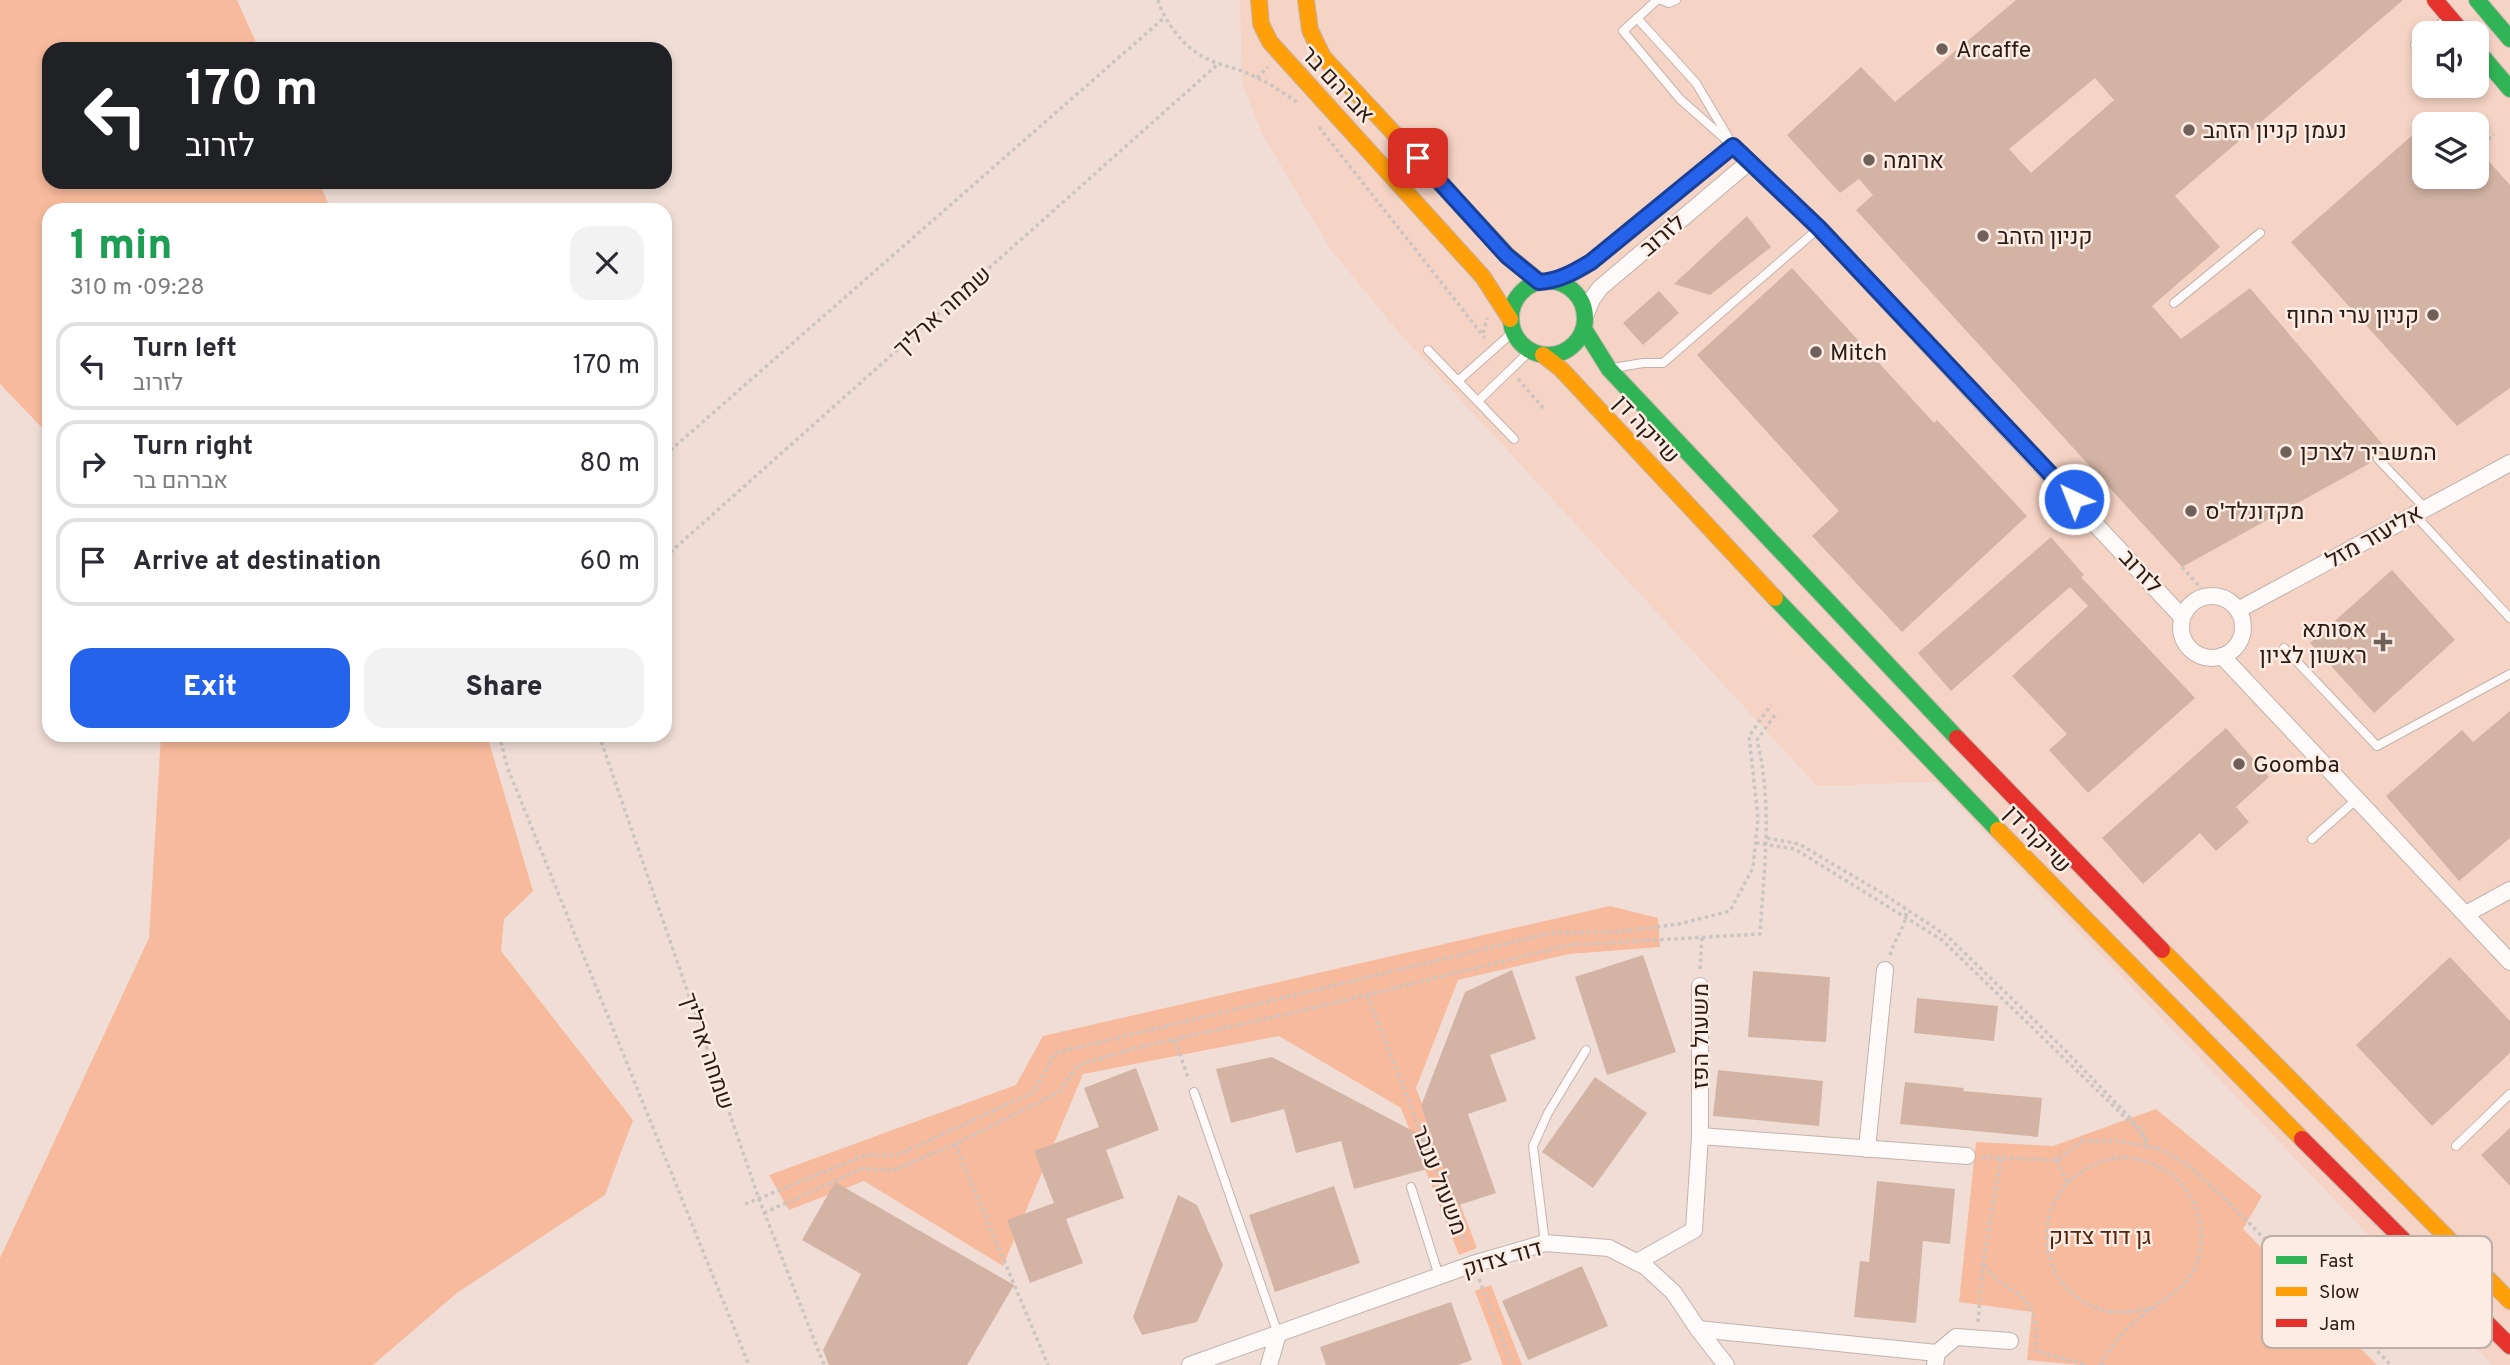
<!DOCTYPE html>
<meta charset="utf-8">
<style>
body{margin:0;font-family:Overpass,Heebo,sans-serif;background:#f2f2f3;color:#2b2b33;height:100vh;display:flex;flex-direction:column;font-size:26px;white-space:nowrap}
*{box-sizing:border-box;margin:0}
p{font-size:23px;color:#7c7c81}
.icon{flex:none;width:38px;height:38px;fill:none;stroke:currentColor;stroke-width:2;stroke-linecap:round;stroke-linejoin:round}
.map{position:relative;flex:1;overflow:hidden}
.panel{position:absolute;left:42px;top:203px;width:630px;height:539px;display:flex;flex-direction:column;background:#fff;border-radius:21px;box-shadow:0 4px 10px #0003}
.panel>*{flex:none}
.guide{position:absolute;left:42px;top:42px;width:630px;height:147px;border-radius:21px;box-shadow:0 4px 10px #0003;background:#202124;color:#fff;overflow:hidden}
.fabs{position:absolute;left:2412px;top:21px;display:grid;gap:14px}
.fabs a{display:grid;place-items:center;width:77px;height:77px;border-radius:14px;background:#fff;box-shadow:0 4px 10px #0003;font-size:35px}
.pin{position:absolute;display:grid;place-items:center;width:60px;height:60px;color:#fff;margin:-30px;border-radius:14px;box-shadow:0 4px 10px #0006}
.me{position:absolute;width:77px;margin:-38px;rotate:317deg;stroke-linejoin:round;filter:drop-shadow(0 0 5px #0008)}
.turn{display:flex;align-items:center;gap:24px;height:147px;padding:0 28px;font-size:32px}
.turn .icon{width:91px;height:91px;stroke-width:2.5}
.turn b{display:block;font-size:49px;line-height:60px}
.round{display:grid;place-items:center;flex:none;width:74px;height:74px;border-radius:21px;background:#f2f2f3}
.overview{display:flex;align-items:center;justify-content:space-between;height:119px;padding:0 28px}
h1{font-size:42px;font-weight:800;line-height:52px;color:#1e9e55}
.cta{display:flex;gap:14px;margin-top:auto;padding:14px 28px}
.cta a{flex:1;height:80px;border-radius:21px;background:#2563eb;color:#fff;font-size:28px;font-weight:800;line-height:80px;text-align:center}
.cta a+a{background:#f2f2f3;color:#2b2b33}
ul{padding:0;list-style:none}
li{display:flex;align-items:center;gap:21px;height:88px;margin:0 14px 10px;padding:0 14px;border:4px solid #e1e1e2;border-radius:21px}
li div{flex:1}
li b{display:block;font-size:26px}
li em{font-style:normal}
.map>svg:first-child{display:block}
</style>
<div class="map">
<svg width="2510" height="1365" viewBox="0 0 2510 1365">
<rect width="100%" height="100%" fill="#f0ded6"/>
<!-- built -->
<path fill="#f6d4c5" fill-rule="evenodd" d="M1240 0H2510V1365H2492L1936 782 1817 786 1400 334 1331 250 1261 132 1242 83ZM2424 33H2476V86H2424ZM2424 124H2476V177H2424Z"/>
<!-- green -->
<g fill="#f7ba9c">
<polygon points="0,0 237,0 259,49 49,49 49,182 319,182 331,210 49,210 49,435 0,384"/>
<polygon points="161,735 487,735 533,891 504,919 501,951 633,1120 605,1195 457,1293 373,1365 0,1365 0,1258 149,938"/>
<polygon points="1610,906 1658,918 1660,947 1569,954 1458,980 1416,1088 1477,1248 1459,1255 1401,1108 1279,1036 1083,1074 1003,1266 864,1181 789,1210 769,1175 1016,1085 1043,1036"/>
<polygon points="2156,1109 2262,1196 2243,1229 2377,1365 2080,1365 2027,1360 2032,1312 1959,1302 1976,1142 2053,1146"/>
<polygon points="1491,1285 1522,1365 1503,1365 1475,1291"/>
</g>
<!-- building -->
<g fill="#d3b4a4" fill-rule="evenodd">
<path d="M2016 0H2403L2175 196 2220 247 2152 306 2181 339 2250 288 2390 453 2384 456 2379 453 2374 454 2372 462 2182 567 1856 210 1873 195 1859 179 1840 193 1787 135 1861 67 1895 102ZM2095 78 2114 100 2031 173 2009 149Z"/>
<polygon points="2424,125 2424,177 2476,177 2476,147 2510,185 2510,388 2457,426 2291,242"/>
<polygon points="1747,216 1771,247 1710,295 1674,284"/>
<polygon points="1792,268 1934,423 1937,420 2027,516 1902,632 1812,536 1839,511 1697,355"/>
<polygon points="1659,291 1679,313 1643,345 1623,323"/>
<polygon points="2051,537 2084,575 2081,577 2195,698 2088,793 2049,750 2067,734 2012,676 2088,606 2070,587 1951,691 1918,653"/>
<polygon points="2392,570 2455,640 2374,713 2310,643"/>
<polygon points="2510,711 2510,838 2459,881 2386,796 2462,730 2473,742"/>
<polygon points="2226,728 2269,777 2236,807 2249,822 2216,851 2200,833 2143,884 2102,838"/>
<polygon points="1643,955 1676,1052 1607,1075 1575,977"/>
<polygon points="2450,957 2510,1021 2510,1053 2432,1126 2356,1045"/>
<polygon points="1512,970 1536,1039 1490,1055 1507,1101 1468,1114 1496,1193 1456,1206 1442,1165 1354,1189 1341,1141 1296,1153 1284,1109 1231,1123 1216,1069 1272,1057 1434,1142 1421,1106 1465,992"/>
<polygon points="1753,971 1830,977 1826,1042 1748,1037"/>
<polygon points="1917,998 1998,1006 1994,1041 1914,1033"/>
<polygon points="1136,1068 1159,1130 1106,1150 1124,1198 1066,1219 1083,1263 1030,1283 1007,1220 1054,1203 1034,1151 1099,1127 1084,1088"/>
<polygon points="1718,1070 1823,1081 1819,1126 1713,1116"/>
<polygon points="1595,1077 1647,1113 1593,1188 1542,1152"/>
<polygon points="1905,1082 1964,1088 1963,1091 2042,1098 2038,1137 1900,1124"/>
<polygon points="2510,1128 2510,1186 2481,1155"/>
<polygon points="1877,1181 1955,1189 1950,1244 1923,1241 1916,1323 1854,1317 1860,1261 1869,1262"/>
<polygon points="835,1182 1014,1285 967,1365 829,1365 823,1350 861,1274 802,1240"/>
<polygon points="1334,1186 1360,1263 1275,1292 1249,1215"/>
<polygon points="1178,1195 1197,1205 1223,1265 1197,1322 1142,1335 1133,1317"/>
<polygon points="1582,1266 1608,1326 1528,1360 1502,1301"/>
<polygon points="1451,1302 1472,1360 1458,1365 1326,1365 1320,1347"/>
</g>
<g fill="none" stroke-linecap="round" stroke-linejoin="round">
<!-- lane casing -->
<g stroke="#c2b3ac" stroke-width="10">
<g id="lane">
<polyline points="1657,0 1623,31 1680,99 1733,146"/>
<polyline points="1661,0 1669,3 1676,0"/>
<polyline points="1637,18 1696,83 1728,137"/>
<polyline points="2429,33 2449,17"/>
<polyline points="2415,45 2424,37"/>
<polyline points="2174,303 2260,233"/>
<polyline points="1428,350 1514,439"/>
<polyline points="1613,368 1643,363 1663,363 1819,228"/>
<polyline points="1458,381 1513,332"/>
<polyline points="1478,401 1530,351"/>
<polyline points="2378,459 2425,508"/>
<polyline points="2414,514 2510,618"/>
<polyline points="2284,648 2377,746 2510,674"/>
<polyline points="2312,839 2357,799"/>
<polyline points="1194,1092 1278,1334"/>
<polyline points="2456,1146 2510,1094"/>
<polyline points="1411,1187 1439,1276"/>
<polyline points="1545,1243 1533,1146 1548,1113 1586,1050"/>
</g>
</g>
<!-- street casing -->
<g stroke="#c2b3ac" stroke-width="18">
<g id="street">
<polyline points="1552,281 1573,273 1591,262 1733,146 1819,228 2182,617"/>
<polyline points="1585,316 1592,299 1600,288 1749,162"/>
<circle cx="2212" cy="627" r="31"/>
<polyline points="2238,610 2510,463"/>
<polyline points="2222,656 2510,962"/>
<polyline points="2466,914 2510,890"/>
<polyline points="1700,986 1700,1136"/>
<polyline points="1867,1149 1885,970"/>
<polyline points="1637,1262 1694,1230 1700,1136 1967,1156"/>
<polyline points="1698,1329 1937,1353"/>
<polyline points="1190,1365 1473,1264 1545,1243 1609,1248 1646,1267 1674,1293 1698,1329 1726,1365"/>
<polyline points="1269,1365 1278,1334"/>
<polyline points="1935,1365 1937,1353 1956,1337 2010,1341"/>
</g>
</g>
<!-- fast casing -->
<g stroke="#c2b3ac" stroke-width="18">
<g id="fast">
<polyline points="2477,0 2510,39"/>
<polyline points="2476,49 2510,89"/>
<circle cx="1548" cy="318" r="37"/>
<polyline points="1584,329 1609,369 1957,738"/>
<polyline points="1775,598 1998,830"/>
</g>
</g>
<!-- slow casing -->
<g stroke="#c2b3ac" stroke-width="18">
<g id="slow">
<polyline points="1259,0 1261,24 1270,42 1483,277 1510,319"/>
<polyline points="1306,0 1310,30 1323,57 1507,255 1540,282"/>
<polyline points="1543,355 1561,369 1775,598"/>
<polyline points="1998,830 2302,1139"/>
<polyline points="2162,950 2510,1301"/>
</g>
</g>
<!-- jam casing -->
<g stroke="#c2b3ac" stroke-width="18">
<g id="jam">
<polyline points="2435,0 2463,33"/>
<polyline points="1957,738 2162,950"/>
<polyline points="2302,1139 2510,1346"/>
</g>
</g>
<!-- path -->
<g stroke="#cbc5c2" stroke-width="3.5" stroke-dasharray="3.5 3.5" stroke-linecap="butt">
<path d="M1158 0C1164 21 1182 44 1200 55 1216 65 1235 67 1251 75 1268 82 1283 93 1298 103"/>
<polyline points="1257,78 1268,67"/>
<polyline points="1319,127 1485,338"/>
<polyline points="2478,149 2494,134"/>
<polyline points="1483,333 1487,318"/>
<polyline points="1518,379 1544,409"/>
<polyline points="665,455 1165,17"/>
<polyline points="665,557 1218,64"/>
<polyline points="2182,567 2208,596"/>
<polyline points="499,735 508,769 749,1365"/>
<polyline points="599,735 759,1199 824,1365"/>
<polyline points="1767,838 1799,844 1882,893 1947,936 2064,1049 2140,1128 2148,1143"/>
<polyline points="1756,843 1795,849 1942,940 2137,1129 2148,1147"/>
<path d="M1890 955C1894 939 1908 924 1906 909"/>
<polyline points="1700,969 1702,937"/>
<polyline points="1367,995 1467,1249"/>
<polyline points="1175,1040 1189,1080"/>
<polyline points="955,1144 1048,1365"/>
<polyline points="1982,1157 2057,1160 2082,1141 2118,1141 2160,1149 2189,1166 2222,1196 2391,1365"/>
<polyline points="2057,1160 2067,1182"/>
<polyline points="745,1204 866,1155 897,1155 1034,1092 1055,1053 1550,933 1616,932 1679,924 1730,911 1753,868 1758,818 1749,736 1771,705"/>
<path d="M764 1213 861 1169 894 1170 955 1144 1059 1092 1078 1065 1136 1048 1313 1008 1569 945 1760 934C1764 869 1773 804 1757 740L1777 712"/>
<path d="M1984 1265C1997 1286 2028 1292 2034 1317 2037 1327 2035 1340 2036 1351L2087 1365"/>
<polyline points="1479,1279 1512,1365"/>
<polyline points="1978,1322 1983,1263 2001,1158"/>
<path d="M2101 1365C2111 1342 2133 1321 2154 1307 2176 1292 2195 1280 2200 1252 2205 1224 2195 1193 2172 1175 2153 1161 2127 1153 2103 1161 2030 1185 2027 1283 2099 1309 2117 1315 2134 1311 2152 1308"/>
</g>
<!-- lane -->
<use href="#lane" stroke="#fdfaf9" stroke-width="8"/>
<!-- street -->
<use href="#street" stroke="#fdfaf9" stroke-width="16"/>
<!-- fast -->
<use href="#fast" stroke="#30b455" stroke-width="16"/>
<!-- slow -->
<use href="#slow" stroke="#ff9f0a" stroke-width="16"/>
<!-- jam -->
<use href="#jam" stroke="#e5322d" stroke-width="16"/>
</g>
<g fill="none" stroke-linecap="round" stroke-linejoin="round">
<!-- route casing -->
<g stroke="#184099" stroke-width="18">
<path id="route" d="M1418 158 1507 256 1539 282C1559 281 1574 272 1591 262L1733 146 1819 228 2074 499"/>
</g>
<!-- route -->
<use href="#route" stroke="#2563eb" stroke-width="12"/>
</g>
<!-- markers -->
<g fill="#6f6059" stroke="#fcece4" stroke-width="2.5">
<circle cx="1942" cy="49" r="7"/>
<circle cx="2189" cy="130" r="7"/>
<circle cx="1869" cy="160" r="7"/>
<circle cx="1983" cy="236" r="7"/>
<circle cx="2433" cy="315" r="7"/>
<circle cx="1816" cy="352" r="7"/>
<circle cx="2286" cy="452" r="7"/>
<circle cx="2191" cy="511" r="7"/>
<path d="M2379.5 631.5h7v7h7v7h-7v7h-7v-7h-7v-7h7z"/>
<circle cx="2239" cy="764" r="7"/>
</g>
<g text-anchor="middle" stroke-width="5" stroke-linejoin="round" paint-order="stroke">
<!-- poi labels -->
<g font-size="23" fill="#2a1c15" stroke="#fcece4" text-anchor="start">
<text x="1956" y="57">Arcaffe</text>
<text x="2203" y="138">נעמן קניון הזהב</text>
<text x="1883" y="168">ארומה</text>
<text x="1997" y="244">קניון הזהב</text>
<text x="2419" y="323" text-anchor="end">קניון ערי החוף</text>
<text x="1830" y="360">Mitch</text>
<text x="2300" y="460">המשביר לצרכן</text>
<text x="2205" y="519">מקדונלד'ס</text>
<text x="2367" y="637" text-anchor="end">אסותא<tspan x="2367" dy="26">ראשון לציון</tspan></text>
<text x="2253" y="772">Goomba</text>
</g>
<!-- street labels -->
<g font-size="23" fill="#2a1c15" stroke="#fcece4">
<text transform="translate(1338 84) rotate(47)" y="8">אברהם בר</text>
<text transform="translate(1662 235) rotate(-40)" y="8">לזרוב</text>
<text transform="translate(942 311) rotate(-42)" y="8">שמחה ארליך</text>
<text transform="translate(1647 429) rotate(47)" y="8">שייקה דן</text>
<text transform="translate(2374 536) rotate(-29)" y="8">אליעזר מזל</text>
<text transform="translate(2141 571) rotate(47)" y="8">לזרוב</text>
<text transform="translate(2038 839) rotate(46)" y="8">שייקה דן</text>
<text transform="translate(1700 1036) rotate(-90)" y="8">משעול הפז</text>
<text transform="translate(708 1051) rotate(71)" y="8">שמחה ארליך</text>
<text transform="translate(1440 1180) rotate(69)" y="8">משעול ענבר</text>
<text transform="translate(1502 1258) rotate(-16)" y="8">דוד צדוק</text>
</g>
<!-- park labels -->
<g font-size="23" fill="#54260c" stroke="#fcece4">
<text x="2100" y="1244">גן דוד צדוק</text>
</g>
</g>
<!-- legend -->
<rect x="2262" y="1236" width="230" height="112" rx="10" fill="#fcece4" stroke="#bdaea6" stroke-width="2"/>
<rect x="2276" y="1256" width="31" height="8" fill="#30b455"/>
<rect x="2276" y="1287" width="31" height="9" fill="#ff9f0a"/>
<rect x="2276" y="1319" width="31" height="8" fill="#e5322d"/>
<g font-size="19" fill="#2a1c15">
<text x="2319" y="1267">Fast</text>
<text x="2319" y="1298">Slow</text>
<text x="2319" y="1330">Jam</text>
</g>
</svg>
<div class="fabs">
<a><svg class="icon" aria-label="sound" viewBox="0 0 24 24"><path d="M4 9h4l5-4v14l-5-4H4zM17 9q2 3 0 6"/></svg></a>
<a><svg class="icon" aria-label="layers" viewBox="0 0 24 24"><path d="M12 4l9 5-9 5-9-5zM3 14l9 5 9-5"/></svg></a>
</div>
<div class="pin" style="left:1418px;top:158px;background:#d93025"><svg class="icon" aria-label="arrive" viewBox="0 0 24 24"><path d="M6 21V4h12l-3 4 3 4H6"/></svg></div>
<svg class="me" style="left:2074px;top:499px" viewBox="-20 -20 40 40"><circle r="17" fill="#2563eb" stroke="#fff" stroke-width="3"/><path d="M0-11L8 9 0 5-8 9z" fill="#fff"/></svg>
<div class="guide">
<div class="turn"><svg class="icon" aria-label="left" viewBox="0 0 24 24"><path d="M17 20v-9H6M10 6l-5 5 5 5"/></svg><div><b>170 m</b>לזרוב</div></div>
</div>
<section class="panel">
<div class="overview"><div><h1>1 min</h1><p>310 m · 09:28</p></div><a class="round"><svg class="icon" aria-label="close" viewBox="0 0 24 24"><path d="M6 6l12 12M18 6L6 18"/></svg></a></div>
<ul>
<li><svg class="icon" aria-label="left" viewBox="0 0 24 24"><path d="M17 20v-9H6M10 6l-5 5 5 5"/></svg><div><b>Turn left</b><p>לזרוב</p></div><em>170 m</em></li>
<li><svg class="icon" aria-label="right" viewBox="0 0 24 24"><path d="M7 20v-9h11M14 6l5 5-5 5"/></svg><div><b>Turn right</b><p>אברהם בר</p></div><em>80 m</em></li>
<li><svg class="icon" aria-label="arrive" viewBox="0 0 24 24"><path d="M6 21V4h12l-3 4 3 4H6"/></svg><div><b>Arrive at destination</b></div><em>60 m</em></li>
</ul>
<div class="cta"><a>Exit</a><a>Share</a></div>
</section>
</div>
